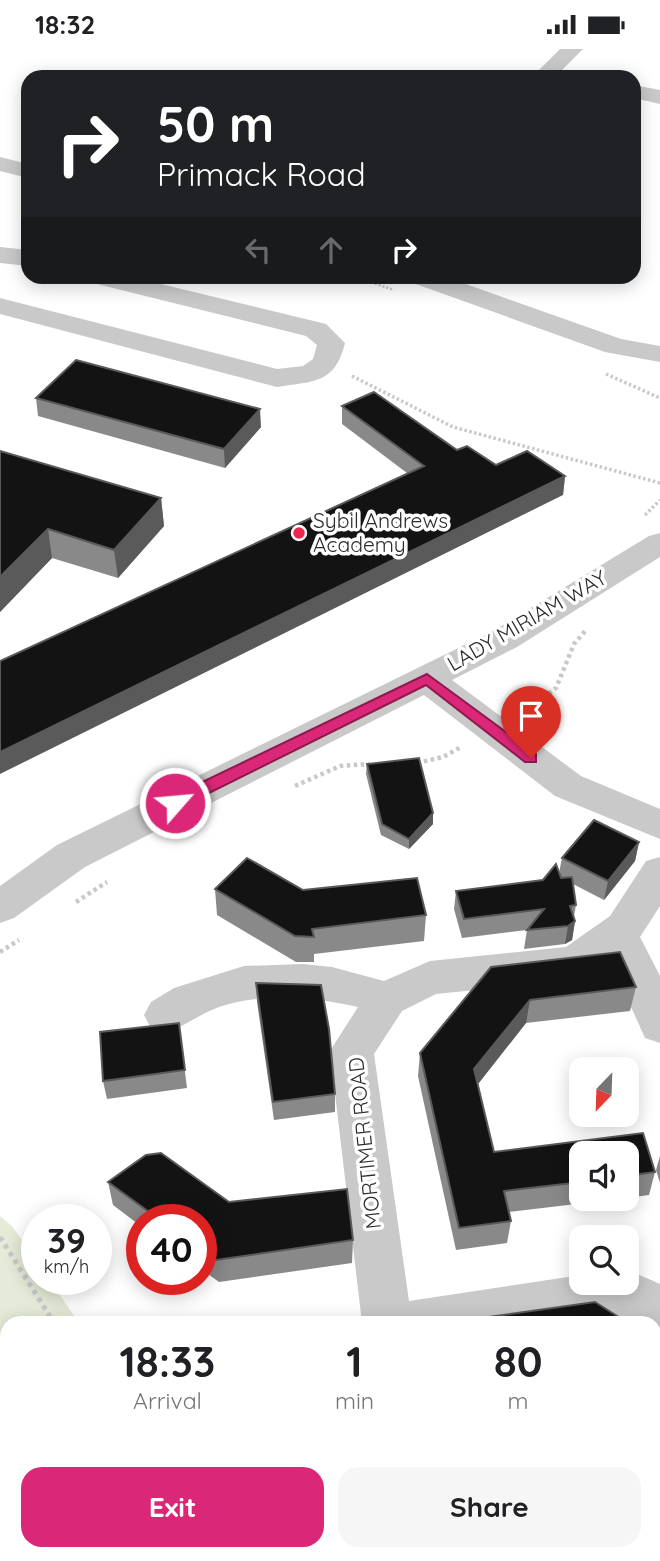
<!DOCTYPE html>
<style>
body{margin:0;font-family:Quicksand,sans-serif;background:#f6f6f6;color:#202124;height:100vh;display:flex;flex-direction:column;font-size:26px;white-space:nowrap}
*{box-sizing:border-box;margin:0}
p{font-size:23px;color:#757577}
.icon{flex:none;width:38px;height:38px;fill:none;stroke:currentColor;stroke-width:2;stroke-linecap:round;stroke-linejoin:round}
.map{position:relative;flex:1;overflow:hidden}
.side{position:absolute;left:0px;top:1267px;width:662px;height:245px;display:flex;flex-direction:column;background:#fff;border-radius:21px 21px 0 0;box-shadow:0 4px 18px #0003}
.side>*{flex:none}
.banner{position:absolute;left:21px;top:21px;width:620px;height:214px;border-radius:21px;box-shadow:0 4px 18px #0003;background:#202124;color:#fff;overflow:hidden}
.needle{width:46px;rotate:203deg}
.controls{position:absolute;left:569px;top:1008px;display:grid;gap:14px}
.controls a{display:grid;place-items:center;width:70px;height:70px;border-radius:14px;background:#fff;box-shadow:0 4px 18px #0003;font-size:35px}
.speed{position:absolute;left:21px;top:1155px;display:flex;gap:14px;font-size:35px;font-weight:700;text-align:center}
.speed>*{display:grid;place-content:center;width:91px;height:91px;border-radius:50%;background:#fff;box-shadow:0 4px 18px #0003;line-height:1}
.speed small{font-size:18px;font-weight:400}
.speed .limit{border:10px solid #d22;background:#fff;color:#111}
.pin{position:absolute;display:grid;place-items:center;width:60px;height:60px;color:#fff;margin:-72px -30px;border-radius:50% 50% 50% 0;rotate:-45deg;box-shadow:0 0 7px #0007}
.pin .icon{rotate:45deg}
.me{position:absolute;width:77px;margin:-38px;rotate:63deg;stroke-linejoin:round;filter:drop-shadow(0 0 5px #0008)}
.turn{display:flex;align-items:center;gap:24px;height:147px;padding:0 21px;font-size:32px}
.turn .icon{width:91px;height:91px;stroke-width:2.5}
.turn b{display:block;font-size:49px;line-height:60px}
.lanes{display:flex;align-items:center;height:66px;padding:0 21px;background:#0003;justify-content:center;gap:35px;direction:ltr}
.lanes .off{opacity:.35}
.eta{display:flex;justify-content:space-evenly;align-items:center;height:119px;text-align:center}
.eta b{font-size:42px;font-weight:800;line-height:49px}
.primary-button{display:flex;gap:14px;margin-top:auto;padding:14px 21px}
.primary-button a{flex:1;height:80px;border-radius:21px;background:#db2777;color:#fff;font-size:28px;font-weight:800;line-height:80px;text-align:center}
.primary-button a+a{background:#f6f6f6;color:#202124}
.status{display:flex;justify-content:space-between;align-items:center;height:49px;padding:0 35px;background:#fff;direction:ltr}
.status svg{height:19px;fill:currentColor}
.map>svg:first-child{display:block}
</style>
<div class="status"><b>18:32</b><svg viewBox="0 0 49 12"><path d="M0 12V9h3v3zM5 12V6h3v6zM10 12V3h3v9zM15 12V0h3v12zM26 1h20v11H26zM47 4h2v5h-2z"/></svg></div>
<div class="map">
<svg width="660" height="1512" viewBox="0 0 660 1512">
<rect width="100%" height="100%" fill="#fff"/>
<!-- green -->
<polygon fill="#e5ebd8" points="0,1167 12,1177 37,1213 37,1230 49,1230 79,1274 7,1274 7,1505 468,1505 477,1512 0,1512"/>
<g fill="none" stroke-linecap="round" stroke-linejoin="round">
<!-- path-far3 -->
<polyline stroke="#c9c9c9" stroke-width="2.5" stroke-dasharray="2 2" stroke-linecap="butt" points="356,228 394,241"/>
<!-- path-far2 -->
<g stroke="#c9c9c9" stroke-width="3.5" stroke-dasharray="2.5 2.5" stroke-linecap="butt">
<polyline points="606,325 660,349"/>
<polyline points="352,327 453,378 660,434"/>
<polyline points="645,466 660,451"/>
</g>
<!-- path-far1 -->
<g stroke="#c9c9c9" stroke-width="4.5" stroke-dasharray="3.5 3.5" stroke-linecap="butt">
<polyline points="526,661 556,639 574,595 586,581"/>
<polyline points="417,714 443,708 461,698"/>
<polyline points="295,737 340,717 370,715"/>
<polyline points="76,853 107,833"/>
<polyline points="0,903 19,891"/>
</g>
<!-- path -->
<g stroke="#c9c9c9" stroke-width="5" stroke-dasharray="4.5 4.5" stroke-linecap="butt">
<polyline points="0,1188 54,1274"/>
<polyline points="289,1505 301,1512"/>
<polyline points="28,1512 42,1505"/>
</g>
<!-- minor -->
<g fill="#c9c9c9" fill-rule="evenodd">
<polygon points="560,0 583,0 555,28 532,28"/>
<polygon points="634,36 660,41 660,55 634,49"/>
<polygon points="0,108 28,115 28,129 0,122"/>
<polygon points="0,198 28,201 28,217 0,214"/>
<path d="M89 228H132L326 275 345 294C335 335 314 332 277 338L0 265V249L277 320 303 317 313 310 317 296 306 287 93 234Z"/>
<polygon points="409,228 446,228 621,290 660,297 660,313 605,303 413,234"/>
<polygon points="660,484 660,508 517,598 452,631 581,727 660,760 660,790 555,747 424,646 85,818 14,869 0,874 0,837 57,796 493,582 649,487"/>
<path d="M660 808V857L640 888 660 927V994L645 989 610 911 590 926 575 931 436 945 402 962 374 1005 409 1252 581 1226V1234H626V1220L660 1235V1285L654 1283V1274H635L622 1267 575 1274H362L330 1002 358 958C313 948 263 943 219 958 200 965 185 977 166 984L151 979 144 966 151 953 174 939 244 917 303 915 332 918 384 932 430 912 566 898 610 867 646 812Z"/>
</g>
</g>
<!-- wall -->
<g fill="#898989">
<polygon points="36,349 261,378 225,419 38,367"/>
<polygon points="342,357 496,416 565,427 563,446 407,424 342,375"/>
<polygon points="0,402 161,449 164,477 118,529 52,509 0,563"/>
<polygon points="367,715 433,775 409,800 381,786 366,725"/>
<polygon points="639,793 635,812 604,851 573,835 576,856 574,867 575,872 572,891 565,895 524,900 527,881 462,889 454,860 456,842 543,831 559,824 562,809"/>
<polygon points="215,840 303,841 426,866 424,892 314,905 314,913 296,913 217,866"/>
<polygon points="620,903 636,938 630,962 526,974 477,1036 494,1103 643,1084 655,1123 649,1146 626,1149 626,1104 581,1104 581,1150 618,1150 509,1163 511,1172 507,1194 456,1201 418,1027 420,1004 491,918"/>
<polygon points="256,934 335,1045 335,1063 274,1071 257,953"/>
<polygon points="179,974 187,1039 107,1050 103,1032"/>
<polygon points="660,1107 660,1134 656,1121"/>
<polygon points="108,1133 229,1153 353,1191 352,1214 219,1233 201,1220 201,1171 142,1171 142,1178 113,1156"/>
<polygon points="654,1291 660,1295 660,1385 654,1381"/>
</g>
<!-- shaded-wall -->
<g fill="#5a5a5a">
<polygon points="260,360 261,378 225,419 224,400"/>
<polygon points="565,427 563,446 0,725 0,703"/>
<polygon points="161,449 164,477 118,529 114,501"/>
<polygon points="48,480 52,509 0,563 0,528"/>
<polygon points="433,764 433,775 409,800 409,790"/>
<polygon points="639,793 635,812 604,851 608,832"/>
<polygon points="575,872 572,891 565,895 568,877"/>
<polygon points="530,951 526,974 471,1044 474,1020"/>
</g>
<!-- building -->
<g fill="#131313" stroke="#5a5a5a" stroke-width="2">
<polygon points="76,311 260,360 224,400 36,349"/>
<polygon points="374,343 457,401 467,397 496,416 527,402 565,427 0,703 0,612 424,417 342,357"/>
<polygon points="0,402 161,449 114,501 48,480 0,528"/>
<polygon points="419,709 433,764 409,790 382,775 367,715"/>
<polygon points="594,771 639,793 608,832 562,809"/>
<polygon points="247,809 303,841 417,829 426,866 312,880 314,888 295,887 215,840"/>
<polygon points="556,815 561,829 572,828 576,856 570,857 575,872 568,877 527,881 544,860 464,870 456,842 543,831"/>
<polygon points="620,903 636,938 530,951 474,1020 494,1103 643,1084 655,1123 626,1127 626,1104 581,1104 581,1133 504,1142 511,1172 459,1179 420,1004 491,918"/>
<polygon points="256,934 321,936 329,980 335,1045 273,1053"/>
<polygon points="179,974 185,1021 103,1032 100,983"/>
<polygon points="161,1104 229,1153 347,1140 353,1191 216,1211 201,1200 201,1171 160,1171 108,1133 146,1106"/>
<polygon points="595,1253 628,1274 445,1274"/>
<polygon points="654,1291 660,1295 660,1359 654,1356"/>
<polygon points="654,1440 660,1443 660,1484 654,1494"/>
<polygon points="582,1505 648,1505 644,1512 578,1512"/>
</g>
<!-- route -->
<polygon fill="#db2777" stroke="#8e194d" stroke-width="2" points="427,625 536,705 536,713 525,713 426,636 181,758 169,758 167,754 169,749"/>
<!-- markers -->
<circle fill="#eb2650" stroke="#fff" stroke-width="2.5" cx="299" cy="484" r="7"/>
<g text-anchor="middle" stroke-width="7" stroke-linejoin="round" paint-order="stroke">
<!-- poi labels -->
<g font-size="21" fill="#2c2c2c" stroke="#fff" text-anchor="start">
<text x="313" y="479">Sybil Andrews<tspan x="313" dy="24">Academy</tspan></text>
</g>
<!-- street labels -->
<g font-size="21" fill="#2c2c2c" stroke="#fff">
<text transform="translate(527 572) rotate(-30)" y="7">LADY MIRIAM WAY</text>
<text transform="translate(365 1094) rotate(-96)" y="7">MORTIMER ROAD</text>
</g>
</g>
</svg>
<div class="controls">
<a><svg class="needle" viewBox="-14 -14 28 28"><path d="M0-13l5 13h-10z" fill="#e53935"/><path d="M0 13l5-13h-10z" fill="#757577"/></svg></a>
<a><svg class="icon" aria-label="sound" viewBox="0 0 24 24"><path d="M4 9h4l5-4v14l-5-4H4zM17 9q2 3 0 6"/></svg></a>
<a><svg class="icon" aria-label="search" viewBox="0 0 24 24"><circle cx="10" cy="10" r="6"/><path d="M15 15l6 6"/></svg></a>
</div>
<div class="speed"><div>39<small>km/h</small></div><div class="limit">40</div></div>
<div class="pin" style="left:531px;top:709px;background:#d93025"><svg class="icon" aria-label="arrive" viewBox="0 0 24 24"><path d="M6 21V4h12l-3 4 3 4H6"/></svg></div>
<svg class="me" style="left:175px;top:754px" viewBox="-20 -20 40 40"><circle r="17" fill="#db2777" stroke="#fff" stroke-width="3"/><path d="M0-11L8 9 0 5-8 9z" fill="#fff"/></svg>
<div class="banner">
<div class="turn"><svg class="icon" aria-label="right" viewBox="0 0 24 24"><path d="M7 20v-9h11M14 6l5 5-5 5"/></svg><div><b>50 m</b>Primack Road</div></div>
<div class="lanes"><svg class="icon off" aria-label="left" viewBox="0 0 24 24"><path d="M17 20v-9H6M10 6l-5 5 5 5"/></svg><svg class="icon off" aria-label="ahead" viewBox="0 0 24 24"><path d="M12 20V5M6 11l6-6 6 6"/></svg><svg class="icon" aria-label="right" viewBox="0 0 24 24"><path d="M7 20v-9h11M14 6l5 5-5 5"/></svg></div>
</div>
<section class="side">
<div class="eta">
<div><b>18:33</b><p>Arrival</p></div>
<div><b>1</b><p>min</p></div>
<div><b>80</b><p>m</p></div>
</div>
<div class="primary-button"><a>Exit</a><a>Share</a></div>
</section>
</div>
